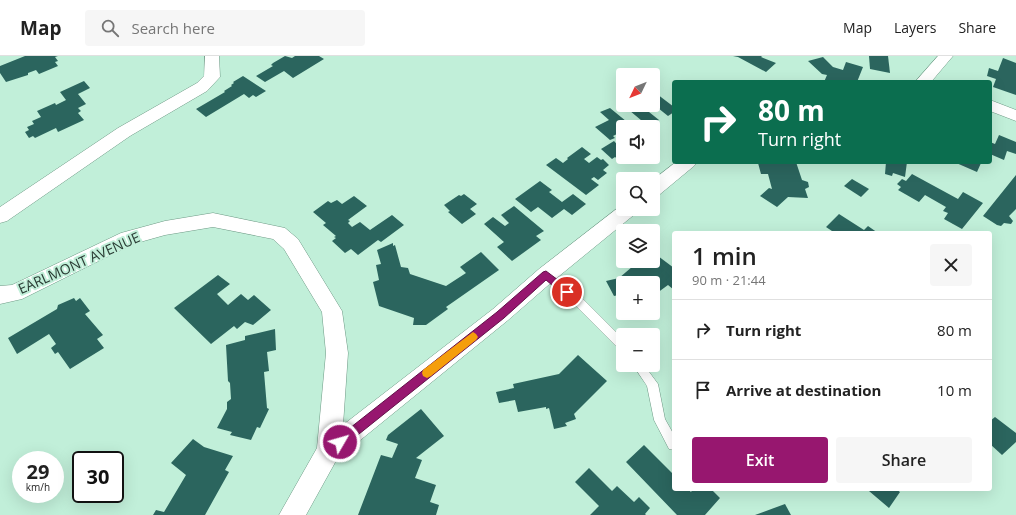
<!DOCTYPE html>
<meta charset="utf-8">
<style>
body{margin:0;font-family:"Open Sans",sans-serif;background:#f6f6f6;color:#222;height:100vh;display:flex;flex-direction:column;font-size:15px;white-space:nowrap}
*{box-sizing:border-box;margin:0}
p{font-size:13px;color:#767676}
.icon{flex:none;width:22px;height:22px;fill:none;stroke:currentColor;stroke-width:2;stroke-linecap:round;stroke-linejoin:round}
.map{position:relative;flex:1;overflow:hidden}
.details{position:absolute;left:672px;top:175px;width:320px;height:260px;display:flex;flex-direction:column;background:#fff;border-radius:4px;box-shadow:0 4px 16px #0002}
.details>*{flex:none}
.guide{position:absolute;left:672px;top:24px;width:320px;height:84px;border-radius:4px;box-shadow:0 4px 16px #0002;background:#0b6e4f;color:#fff;overflow:hidden}
.needle{width:26px;rotate:227deg}
.fabs{position:absolute;left:616px;top:12px;display:grid;gap:8px}
.fabs a{display:grid;place-items:center;width:44px;height:44px;border-radius:4px;background:#fff;box-shadow:0 4px 16px #0002;font-size:20px}
.speed{position:absolute;left:12px;top:395px;display:flex;gap:8px;font-size:20px;font-weight:700;text-align:center}
.speed>*{display:grid;place-content:center;width:52px;height:52px;border-radius:50%;background:#fff;box-shadow:0 4px 16px #0002;line-height:1}
.speed small{font-size:10px;font-weight:400}
.speed .limit{border:2px solid #111;border-radius:6px;background:#fff;color:#111}
.pin{position:absolute;display:grid;place-items:center;width:34px;height:34px;color:#fff;margin:-17px;border:2px solid #fff;border-radius:50%;box-shadow:0 1px 4px #0007}
.me{position:absolute;width:44px;margin:-22px;rotate:52deg;stroke-linejoin:round;filter:drop-shadow(0 0 3px #0008)}
.turn{display:flex;align-items:center;gap:14px;height:84px;padding:0 20px;font-size:18px}
.turn .icon{width:52px;height:52px;stroke-width:2.5}
.turn b{display:block;font-size:28px;line-height:34px}
.round{display:grid;place-items:center;flex:none;width:42px;height:42px;border-radius:4px;background:#f6f6f6}
.summary{display:flex;align-items:center;justify-content:space-between;height:68px;padding:0 20px}
h1{font-size:24px;font-weight:600;line-height:30px}
.button{display:flex;gap:8px;margin-top:auto;padding:8px 20px}
.button a{flex:1;height:46px;border-radius:4px;background:#97176f;color:#fff;font-size:16px;font-weight:600;line-height:46px;text-align:center}
.button a+a{background:#f6f6f6;color:#222}
ul{padding:0;list-style:none}
li{display:flex;align-items:center;gap:12px;height:60px;padding:0 20px;border-top:1px solid #e0e0e0}
li div{flex:1}
li b{display:block;font-size:15px}
li em{font-style:normal}
header{display:flex;align-items:center;gap:24px;box-sizing:border-box;height:56px;padding:0 20px;background:#fff;border-bottom:1px solid #e0e0e0}
header strong{font-size:19px}
nav{display:flex;gap:22px;margin-inline-start:auto;font-size:14px}
.search{width:280px;height:36px;background:#f6f6f6;display:flex;align-items:center;gap:10px;box-sizing:border-box;padding:0 14px;border-radius:4px;color:#767676;font-size:15px}
.map>svg:first-child{display:block}
</style>
<header>
<strong>Map</strong>
<div class="search"><svg class="icon" aria-label="search" viewBox="0 0 24 24"><circle cx="10" cy="10" r="6"/><path d="M15 15l6 6"/></svg>Search here</div>
<nav><a>Map</a><a>Layers</a><a>Share</a></nav>
</header>
<div class="map">
<svg width="1016" height="459" viewBox="0 0 1016 459">
<rect width="100%" height="100%" fill="#c1efd9"/>
<!-- building -->
<g fill="#2b655e">
<polygon points="25,0 58,0 55,1 58,5 55,6 58,10 39,18 36,14 28,17 28,19 6,26 0,17 0,10"/>
<polygon points="285,0 292,2 295,0 319,0 324,3 293,22 284,15 265,26 256,20 273,10 271,9 273,7"/>
<polygon points="733,0 762,0 761,1 776,7 766,16 738,1"/>
<polygon points="869,0 888,0 890,17 870,13"/>
<polygon points="823,1 833,11 843,14 846,6 863,11 857,26 824,26 827,19 822,18 808,5"/>
<polygon points="1003,2 1016,7 1016,39 993,31 996,23 987,20 989,12 998,15"/>
<polygon points="243,20 266,35 256,41 253,39 249,42 244,38 206,61 196,53 225,36 224,35 232,30 231,29 234,27 233,26"/>
<polygon points="84,25 90,32 78,38 86,48 78,52 81,55 78,57 84,64 58,76 56,72 35,82 33,80 29,82 25,76 29,74 27,71 34,68 32,65 41,61 37,55 55,47 56,49 66,44 60,36"/>
<polygon points="653,35 674,51 674,56 668,60 658,52 649,56 659,64 648,70 623,49 653,49"/>
<polygon points="610,52 632,70 623,71 623,75 613,80 615,82 610,84 595,71 609,64 600,56"/>
<polygon points="999,79 1016,86 1016,98 1007,95 1004,104 990,98 990,86 995,88"/>
<polygon points="614,85 623,95 623,101 626,101 619,104 615,101 612,103 601,93"/>
<polygon points="582,91 591,98 584,103 589,107 597,101 601,104 603,103 609,109 603,114 607,117 598,124 594,121 591,123 599,129 586,139 546,109 556,102 563,107 568,103 567,102"/>
<polygon points="764,106 796,106 802,124 808,126 809,131 805,133 808,142 788,141 777,151 760,140 769,132 772,133 768,118 761,118 758,107"/>
<polygon points="886,106 907,106 905,121 893,117 892,120 885,118"/>
<polygon points="954,106 985,106 984,108 981,107 977,116"/>
<polygon points="912,118 958,143 963,136 983,147 962,173 944,163 948,157 943,155 946,151 925,139 919,146 898,134 901,131 897,128 902,123 906,125"/>
<polygon points="1016,119 1016,153 1009,160 1013,165 1011,168 1004,167 1001,170 997,169 983,160"/>
<polygon points="852,123 869,133 861,141 844,130"/>
<polygon points="540,125 552,134 549,136 562,146 573,138 586,148 572,159 564,153 552,162 538,151 531,156 515,143"/>
<polygon points="464,138 477,148 470,153 476,158 462,168 448,156 450,155 444,149 459,139 461,140"/>
<polygon points="354,140 367,150 348,164 350,165 348,167 352,171 360,166 370,174 392,159 404,169 381,186 378,184 358,199 351,193 345,197 332,185 336,182 334,181 336,180 323,169 326,167 313,156 328,145 331,147 337,144 342,148"/>
<polygon points="514,150 544,175 536,180 541,184 512,205 497,191 504,186 484,168 493,161 505,170 509,167 501,159"/>
<polygon points="839,158 864,174 868,170 878,177 835,177 826,171"/>
<polygon points="393,187 393,190 395,189 401,211 408,212 410,218 446,230 466,217 460,211 481,196 499,214 446,251 448,253 426,269 413,269 414,262 379,250 373,226 379,224 376,209 381,208 377,194"/>
<polygon points="653,196 659,198 658,200 674,212 674,234 668,229 653,240 653,227 623,227 623,238 614,240 606,225 619,222 639,205 653,205"/>
<polygon points="218,219 230,228 217,238 228,249 241,238 248,244 254,239 271,254 253,269 245,266 237,273 234,270 211,288 174,252"/>
<polygon points="74,242 76,245 80,242 90,255 85,258 103,279 97,283 104,292 70,313 58,296 55,298 51,292 56,288 49,278 17,298 8,282 57,253 58,249"/>
<polygon points="275,273 276,294 267,296 269,315 264,316 267,352 269,353 260,372 257,371 251,384 230,379 232,376 217,372 227,353 227,346 231,343 230,327 228,325 226,289 245,284 245,280"/>
<polygon points="578,299 607,325 574,358 576,363 565,367 567,370 554,373 549,352 546,353 546,351 518,356 515,344 499,347 496,336 514,332 513,328 559,318"/>
<polygon points="421,353 444,380 416,402 422,404 415,422 436,429 430,446 439,449 436,459 358,459 381,399 392,402 398,388 386,384 388,379"/>
<polygon points="995,361 1016,377 1016,386 1002,399 990,388 990,365"/>
<polygon points="193,383 204,391 233,400 225,414 229,416 205,459 153,459 156,454 164,456 186,419 171,407"/>
<polygon points="644,389 674,419 674,433 688,433 691,436 693,433 711,433 720,442 705,459 677,459 626,406"/>
<polygon points="589,412 612,435 617,430 634,446 639,441 650,452 645,458 646,459 590,459 599,450 575,426"/>
<polygon points="860,433 896,433 900,436 889,452 869,435"/>
<polygon points="785,448 791,459 755,459"/>
</g>
<g fill="none" stroke-linecap="round" stroke-linejoin="round">
<!-- lane casing -->
<g stroke="#6e9985" stroke-width="1">
<g id="lane">
<polygon points="546,215 581,241 623,283 623,295 619,293 573,247 543,222 541,219 543,216"/>
<polygon points="633,309 644,309 658,328 665,363 674,379 674,394 669,393 654,364 647,330"/>
</g>
</g>
<!-- street casing -->
<g stroke="#6e9985" stroke-width="1">
<g id="street">
<polygon points="205,0 219,0 220,21 207,35 130,80 7,165 0,167 0,151 118,72 197,27 204,20"/>
<polygon points="938,0 953,0 931,26 915,26"/>
<polygon points="990,44 1016,54 1016,65 990,55"/>
<polygon points="676,106 697,106 694,110 659,139 653,141 653,124"/>
<polygon points="623,148 623,153 638,153 635,158 553,225 507,265 337,403 306,459 279,459 317,392 326,297 322,256 284,193 273,183 213,171 165,179 133,188 22,243 0,248 0,230 12,229 121,177 165,165 213,157 285,172 298,183 342,255 348,297 343,369 493,253 539,213"/>
</g>
</g>
<!-- lane -->
<use href="#lane" fill="#fff" fill-rule="evenodd"/>
<!-- street -->
<use href="#street" fill="#fff" fill-rule="evenodd"/>
</g>
<!-- route -->
<polygon fill="#97176f" stroke="#620f48" points="546,215 570,233 571,236 570,239 564,239 546,224 504,262 344,390 340,392 336,390 335,386 336,383 497,256 543,216"/>
<!-- slow -->
<polygon fill="#f59e0b" points="473,276 476,278 478,281 476,284 431,320 427,322 423,320 422,317 423,314"/>
<g text-anchor="middle" stroke-width="4" stroke-linejoin="round" paint-order="stroke">
<!-- street labels -->
<g font-size="14" fill="#2a3c34" stroke="#c1efd9">
<text transform="translate(79 207) rotate(-24)" y="5">EARLMONT AVENUE</text>
</g>
</g>
</svg>
<div class="fabs">
<a><svg class="needle" viewBox="-14 -14 28 28"><path d="M0-13l5 13h-10z" fill="#e53935"/><path d="M0 13l5-13h-10z" fill="#767676"/></svg></a>
<a><svg class="icon" aria-label="sound" viewBox="0 0 24 24"><path d="M4 9h4l5-4v14l-5-4H4zM17 9q2 3 0 6"/></svg></a>
<a><svg class="icon" aria-label="search" viewBox="0 0 24 24"><circle cx="10" cy="10" r="6"/><path d="M15 15l6 6"/></svg></a>
<a><svg class="icon" aria-label="layers" viewBox="0 0 24 24"><path d="M12 4l9 5-9 5-9-5zM3 14l9 5 9-5"/></svg></a>
<a>+</a>
<a>−</a>
</div>
<div class="speed"><div>29<small>km/h</small></div><div class="limit">30</div></div>
<div class="pin" style="left:567px;top:236px;background:#d93025"><svg class="icon" aria-label="arrive" viewBox="0 0 24 24"><path d="M6 21V4h12l-3 4 3 4H6"/></svg></div>
<svg class="me" style="left:340px;top:386px" viewBox="-20 -20 40 40"><circle r="17" fill="#97176f" stroke="#fff" stroke-width="3"/><path d="M0-11L8 9 0 5-8 9z" fill="#fff"/></svg>
<div class="guide">
<div class="turn"><svg class="icon" aria-label="right" viewBox="0 0 24 24"><path d="M7 20v-9h11M14 6l5 5-5 5"/></svg><div><b>80 m</b>Turn right</div></div>
</div>
<section class="details">
<div class="summary"><div><h1>1 min</h1><p>90 m · 21:44</p></div><a class="round"><svg class="icon" aria-label="close" viewBox="0 0 24 24"><path d="M6 6l12 12M18 6L6 18"/></svg></a></div>
<ul>
<li><svg class="icon" aria-label="right" viewBox="0 0 24 24"><path d="M7 20v-9h11M14 6l5 5-5 5"/></svg><div><b>Turn right</b></div><em>80 m</em></li>
<li><svg class="icon" aria-label="arrive" viewBox="0 0 24 24"><path d="M6 21V4h12l-3 4 3 4H6"/></svg><div><b>Arrive at destination</b></div><em>10 m</em></li>
</ul>
<div class="button"><a>Exit</a><a>Share</a></div>
</section>
</div>
